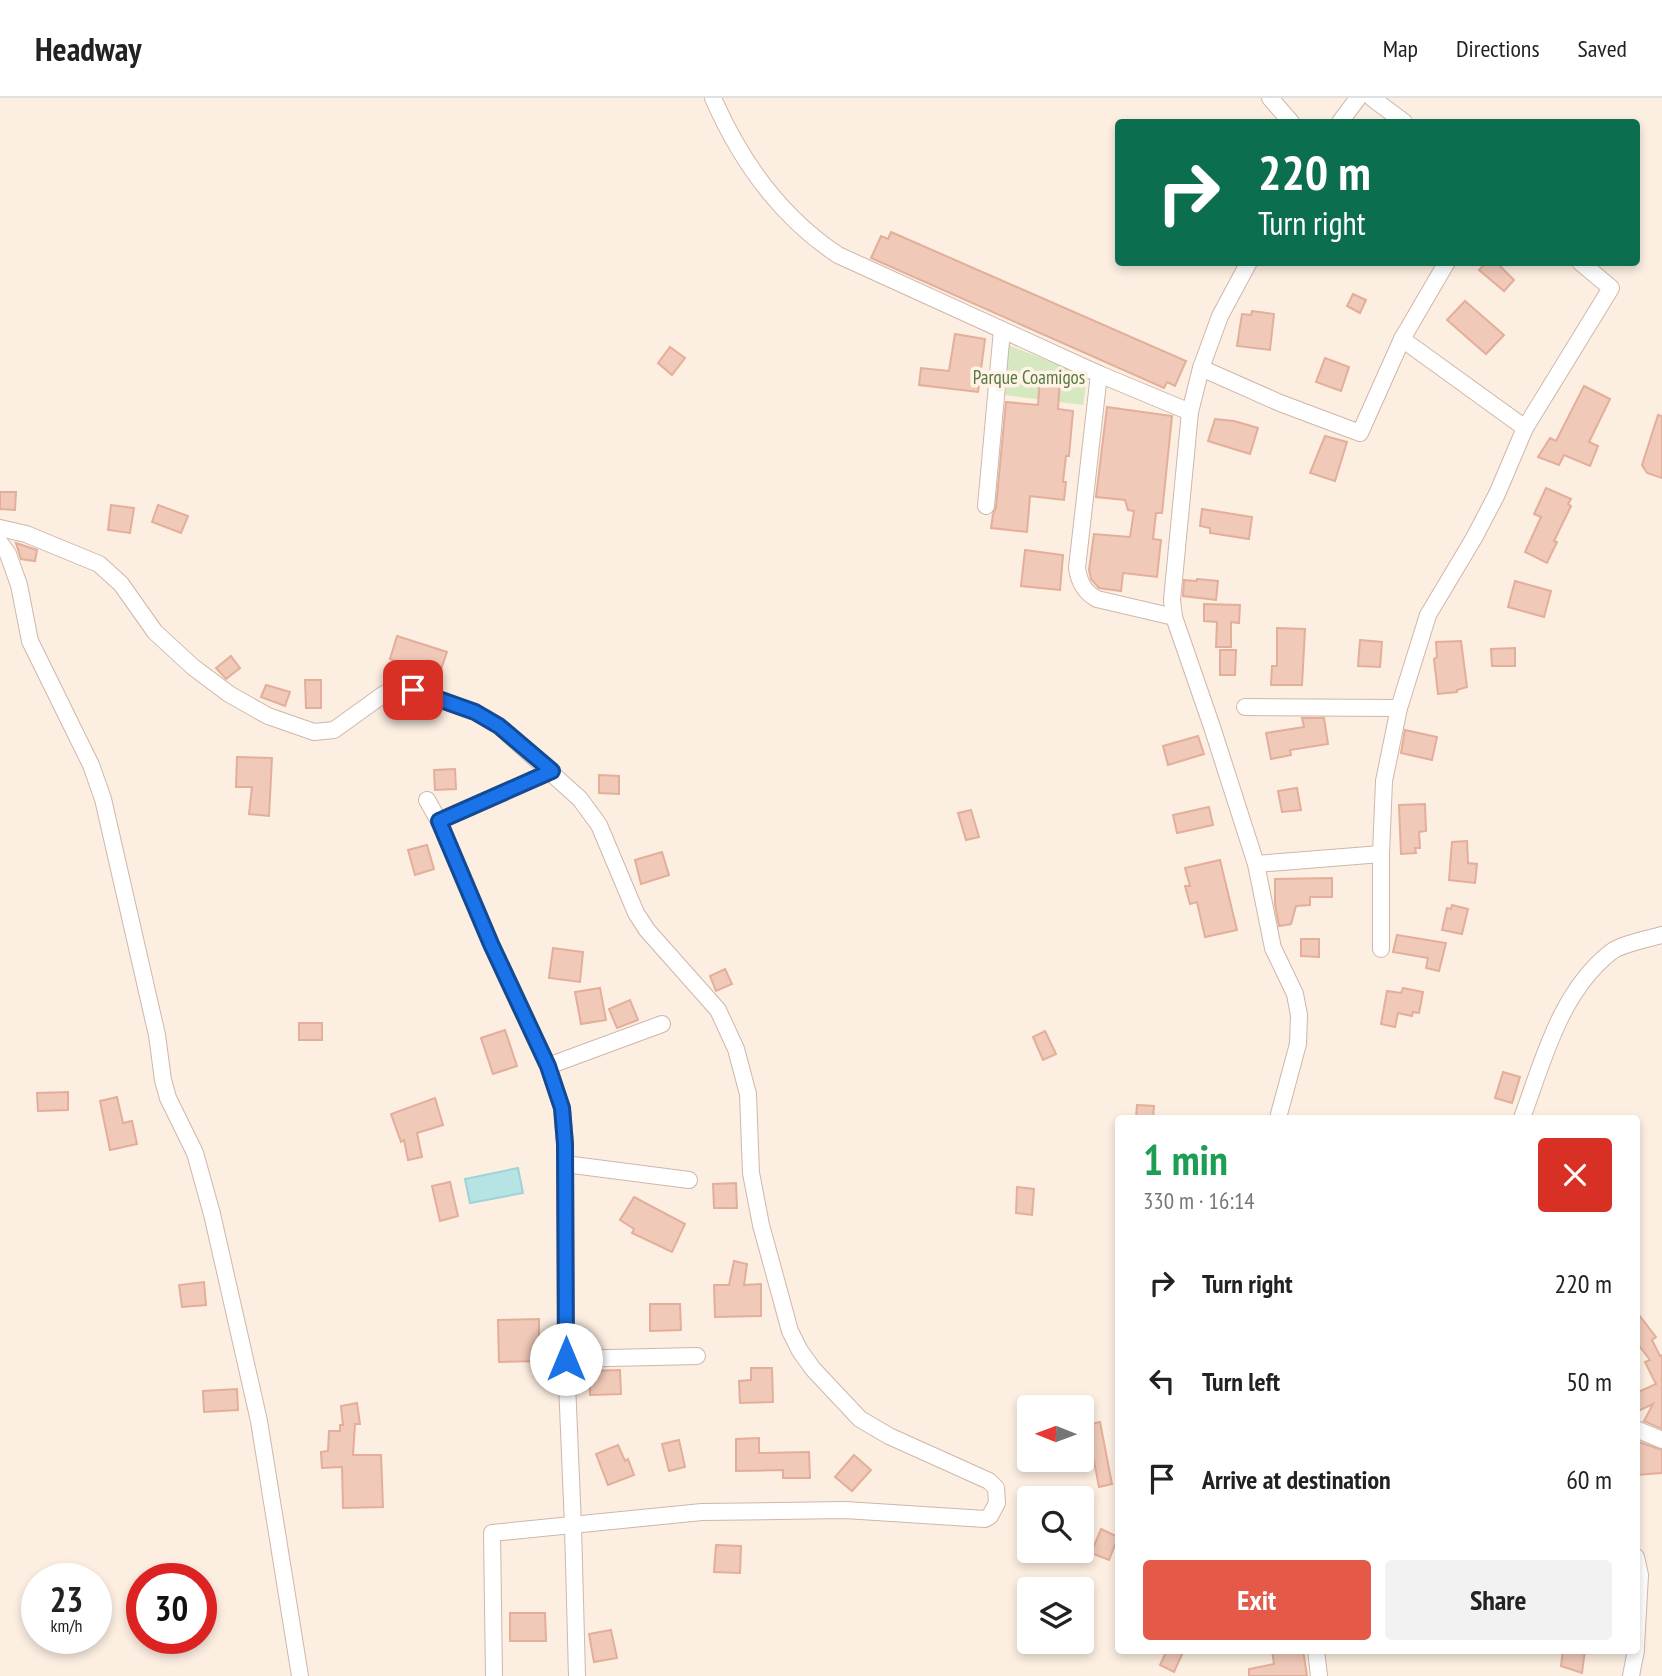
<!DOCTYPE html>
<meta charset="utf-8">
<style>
body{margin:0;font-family:"PT Sans Narrow",sans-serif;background:#f2f2f2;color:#222;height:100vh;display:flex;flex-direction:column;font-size:26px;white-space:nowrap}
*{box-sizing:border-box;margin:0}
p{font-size:23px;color:#767676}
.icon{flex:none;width:38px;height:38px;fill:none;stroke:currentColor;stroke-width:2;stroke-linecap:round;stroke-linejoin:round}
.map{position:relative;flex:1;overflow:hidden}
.details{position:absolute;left:1115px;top:1017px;width:525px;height:539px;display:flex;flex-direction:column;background:#fff;border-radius:7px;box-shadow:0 4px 10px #0003}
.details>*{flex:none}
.hud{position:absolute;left:1115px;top:21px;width:525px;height:147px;border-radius:7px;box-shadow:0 4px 10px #0003;background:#0b6e4f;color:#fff;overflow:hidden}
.needle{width:46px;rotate:271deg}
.controls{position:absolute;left:1017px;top:1297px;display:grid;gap:14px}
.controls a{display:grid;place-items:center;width:77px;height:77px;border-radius:7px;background:#fff;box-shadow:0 4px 10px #0003;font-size:35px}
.speed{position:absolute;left:21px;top:1465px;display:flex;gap:14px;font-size:35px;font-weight:700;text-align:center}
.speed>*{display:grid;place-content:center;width:91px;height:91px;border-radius:50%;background:#fff;box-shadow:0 4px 10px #0003;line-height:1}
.speed small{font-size:18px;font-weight:400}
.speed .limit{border:10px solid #d22;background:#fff;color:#111}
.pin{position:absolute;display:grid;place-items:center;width:60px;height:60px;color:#fff;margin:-30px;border-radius:14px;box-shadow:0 4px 10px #0006}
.me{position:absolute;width:77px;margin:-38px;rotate:0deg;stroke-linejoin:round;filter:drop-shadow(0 0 5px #0008)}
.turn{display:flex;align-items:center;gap:24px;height:147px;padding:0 28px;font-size:32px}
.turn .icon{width:91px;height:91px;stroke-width:2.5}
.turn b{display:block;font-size:49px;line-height:60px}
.round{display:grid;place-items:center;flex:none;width:74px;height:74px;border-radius:7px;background:#f2f2f2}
.overview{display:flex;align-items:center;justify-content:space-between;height:119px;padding:0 28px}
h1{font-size:42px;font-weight:700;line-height:52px;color:#1e9e55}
.action{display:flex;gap:14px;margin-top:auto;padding:14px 28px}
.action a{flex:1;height:80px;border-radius:7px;background:#e45947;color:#fff;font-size:28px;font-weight:700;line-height:80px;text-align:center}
.action a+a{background:#f2f2f2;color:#222}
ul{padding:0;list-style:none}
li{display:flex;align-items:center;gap:21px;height:98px;padding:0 28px}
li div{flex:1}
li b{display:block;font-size:26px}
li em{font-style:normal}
header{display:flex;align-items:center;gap:42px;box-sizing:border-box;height:98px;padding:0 35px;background:#fff;border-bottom:2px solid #e0e0e0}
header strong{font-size:33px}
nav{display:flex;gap:38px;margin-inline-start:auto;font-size:24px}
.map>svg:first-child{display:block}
</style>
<header>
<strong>Headway</strong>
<nav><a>Map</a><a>Directions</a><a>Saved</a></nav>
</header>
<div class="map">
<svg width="1662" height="1578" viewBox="0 0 1662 1578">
<rect width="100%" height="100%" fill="#fceee1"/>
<!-- green -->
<polygon fill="#d5e8c0" points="1008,247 1087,278 1083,307 1005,297"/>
<!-- water -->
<polygon fill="#b6e3e4" stroke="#9dd3d6" stroke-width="2" points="518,1070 523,1095 470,1105 465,1081"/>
<!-- building -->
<g fill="#f0c9b9" stroke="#e3ae9a" stroke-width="2">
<polygon points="891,134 1186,263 1175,288 1167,284 1164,290 871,160 881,138 888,141"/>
<polygon points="1486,165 1497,165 1514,182 1504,193 1479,172"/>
<polygon points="1353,196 1366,202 1360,215 1347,208"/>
<polygon points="1465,203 1504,237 1486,256 1447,222"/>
<polygon points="1252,213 1274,216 1270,252 1237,248 1242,216 1251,217"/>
<polygon points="955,236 985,241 978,294 919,287 921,270 949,273"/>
<polygon points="670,249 685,260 672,277 658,265"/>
<polygon points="1325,260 1349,269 1341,293 1316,284"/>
<polygon points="1040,279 1060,280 1058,311 1073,313 1069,358 1066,358 1063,384 1066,384 1064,402 1030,398 1027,434 991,430 993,416 996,409 1006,304 1038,307"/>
<polygon points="1584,288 1610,301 1589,344 1598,348 1590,368 1564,357 1559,367 1538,359 1550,340 1556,343"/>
<polygon points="1107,309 1172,318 1162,415 1156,415 1153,441 1161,442 1157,479 1123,475 1121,493 1099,490 1091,481 1089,472 1094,436 1130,439 1134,413 1128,412 1125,402 1096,399"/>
<polygon points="1658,317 1662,318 1662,380 1647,375 1642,367"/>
<polygon points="1215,321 1234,323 1258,330 1250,356 1208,343"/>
<polygon points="1325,338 1347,344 1335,383 1310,375"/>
<polygon points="1546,390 1571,401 1568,406 1571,408 1554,443 1557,444 1547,465 1525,454 1541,419 1534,416"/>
<polygon points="0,394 16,394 15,412 0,411"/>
<polygon points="111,407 134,410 130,435 108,432"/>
<polygon points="158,407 188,418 181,435 152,424"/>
<polygon points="1202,411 1252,419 1249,441 1210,435 1210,430 1200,428"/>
<polygon points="16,445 37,452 35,463 21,461"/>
<polygon points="1025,452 1063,457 1060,492 1021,488"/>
<polygon points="1197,481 1218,483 1216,502 1183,498 1184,482 1197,483"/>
<polygon points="1515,483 1551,493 1544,519 1508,509"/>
<polygon points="1204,506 1240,507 1239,525 1231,524 1231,549 1216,549 1217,524 1204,523"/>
<polygon points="1277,530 1305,531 1302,587 1271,587 1272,568 1277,568"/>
<polygon points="397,538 447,554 439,577 390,561"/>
<polygon points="1360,542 1382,544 1380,569 1358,568"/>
<polygon points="1461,543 1467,589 1457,592 1457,594 1438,596 1434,561 1437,559 1436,544"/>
<polygon points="1515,550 1515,568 1492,568 1491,551"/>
<polygon points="1220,552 1236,552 1235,577 1220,577"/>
<polygon points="231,558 240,570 226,581 216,570"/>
<polygon points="305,582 321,582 321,610 306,610"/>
<polygon points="266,587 290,594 285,608 261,599"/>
<polygon points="1302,620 1324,620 1328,646 1290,652 1291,657 1271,661 1266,635 1304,629"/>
<polygon points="1405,632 1437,639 1432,662 1401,655"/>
<polygon points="1198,638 1204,656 1168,667 1163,648"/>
<polygon points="237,659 272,660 269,718 249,716 252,689 236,689"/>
<polygon points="455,671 456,691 435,692 434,672"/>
<polygon points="599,677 619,678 619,696 599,695"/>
<polygon points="1297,690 1301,712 1282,714 1278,693"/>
<polygon points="1425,706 1426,733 1419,734 1420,750 1415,750 1416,755 1401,756 1399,707"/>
<polygon points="1209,709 1213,727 1177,735 1173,717"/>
<polygon points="971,712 979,739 966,742 958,715"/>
<polygon points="1467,743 1468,765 1477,766 1475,785 1449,782 1452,744"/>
<polygon points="427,747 434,771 415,777 408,752"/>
<polygon points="662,754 669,777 641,786 635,762"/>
<polygon points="1220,762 1237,832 1205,839 1197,804 1190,806 1185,788 1190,788 1185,770"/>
<polygon points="1332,780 1332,799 1310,799 1310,807 1296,808 1291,826 1279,828 1275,807 1275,781"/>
<polygon points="1452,807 1468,811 1462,836 1442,832 1447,810 1451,811"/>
<polygon points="1397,837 1446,845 1439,873 1426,870 1428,860 1393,854"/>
<polygon points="1301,841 1319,841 1319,859 1301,858"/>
<polygon points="553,850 583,854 580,884 549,880"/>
<polygon points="725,871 732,886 716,893 710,878"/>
<polygon points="600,890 606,922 581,926 575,894"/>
<polygon points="1403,890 1423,894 1419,915 1413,914 1412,918 1398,915 1395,929 1381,926 1387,893 1401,895"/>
<polygon points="630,902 638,922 617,930 609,911"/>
<rect x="299" y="925" width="23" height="17"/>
<polygon points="505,932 517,968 493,976 481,940"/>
<polygon points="1045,933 1056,956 1043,962 1033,939"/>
<polygon points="1503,974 1520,979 1512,1005 1495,1000"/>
<polygon points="68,994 68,1012 38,1013 37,995"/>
<polygon points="117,999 123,1025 132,1023 137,1046 110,1052 100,1003"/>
<polygon points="435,1000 443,1027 417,1035 422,1059 408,1062 404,1042 401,1044 391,1016"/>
<polygon points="1137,1007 1154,1008 1153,1020 1136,1020"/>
<polygon points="450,1084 458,1118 440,1123 432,1088"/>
<polygon points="736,1085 737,1110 714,1110 713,1086"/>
<polygon points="1017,1089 1034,1091 1032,1117 1016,1115"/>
<polygon points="634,1099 685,1126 672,1154 632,1135 634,1131 620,1122"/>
<polygon points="734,1163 747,1166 744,1187 761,1186 761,1218 715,1219 714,1187 729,1187"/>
<polygon points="204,1184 206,1207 182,1209 179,1187"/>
<polygon points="650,1206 680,1206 681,1232 650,1233"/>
<polygon points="1636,1213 1656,1239 1652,1242 1660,1258 1662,1257 1662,1331 1644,1323 1653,1306 1636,1314 1636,1295 1656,1286 1645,1264 1650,1262 1636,1244"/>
<polygon points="539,1221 539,1263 499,1264 498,1222"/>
<polygon points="751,1270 772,1270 773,1304 740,1305 739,1283 751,1282"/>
<polygon points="620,1272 621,1296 590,1297 590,1273"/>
<polygon points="237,1291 238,1312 204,1314 203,1293"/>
<polygon points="357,1305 360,1326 355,1326 353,1357 381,1357 383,1409 343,1410 342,1369 322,1370 321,1354 328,1353 329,1333 340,1333 340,1327 343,1327 341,1308"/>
<polygon points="1100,1324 1112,1386 1099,1389 1093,1358 1085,1360 1082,1328"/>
<polygon points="759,1340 759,1355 809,1354 810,1380 783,1380 783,1372 736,1373 736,1341"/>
<polygon points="679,1342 685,1369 669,1373 662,1346"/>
<polygon points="1636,1343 1662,1352 1662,1375 1636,1377"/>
<polygon points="618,1347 625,1363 628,1361 634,1377 608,1387 596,1356"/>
<polygon points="854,1357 871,1372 852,1393 835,1379"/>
<polygon points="1101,1431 1118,1439 1109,1462 1091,1455"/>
<polygon points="716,1447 741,1448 740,1475 714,1474"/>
<polygon points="510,1515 545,1515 546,1543 510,1543"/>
<polygon points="611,1532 617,1560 594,1564 589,1536"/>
<polygon points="1167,1552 1184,1552 1174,1574 1160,1567"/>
<polygon points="1272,1552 1303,1552 1307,1578 1249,1578 1249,1571 1274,1566"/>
<polygon points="1563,1552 1585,1552 1582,1575 1561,1568"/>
</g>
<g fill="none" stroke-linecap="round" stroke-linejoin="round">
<!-- minor casing -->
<g stroke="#ceb7ab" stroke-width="18">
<g id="minor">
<path d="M713 0C740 62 781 119 838 157L1099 276 1190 314"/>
<polyline points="1270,0 1291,24"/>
<polyline points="1372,0 1404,24"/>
<polyline points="1340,24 1358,0"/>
<polyline points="1249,164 1220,218 1201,270 1190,314 1172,502 1174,519 1212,629 1256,766 1273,850 1295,896 1299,917 1298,946 1278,1020"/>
<polyline points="1402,241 1525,330"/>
<polyline points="1201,270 1280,305 1360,335 1402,241 1447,164"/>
<path d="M1099 276 1077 470C1079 484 1084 494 1097 501L1174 519"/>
<polyline points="986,408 1002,232"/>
<polyline points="0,430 26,436 99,466 121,486 155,534 193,569 229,596 268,618 314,634 334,632 384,596 394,592 413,592 475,614 499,628 580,701 599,727 636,815 647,832 718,912 736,951 748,996 751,1075 761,1127 790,1233 800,1253 813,1271 860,1321 889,1338 989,1383 996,1390 997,1405 990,1418 985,1421 845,1412 702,1414 492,1435 494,1578"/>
<polyline points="0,445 8,456 19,487 30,543 91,667 103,701 157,937 163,982 168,1000 195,1055 212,1116 259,1323 300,1578"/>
<polyline points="1245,609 1399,610"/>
<polyline points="427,702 439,723 491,846 548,968 562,1010 565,1046 566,1261 573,1428 577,1578"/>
<polyline points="439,723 552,673"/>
<polyline points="1256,766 1381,756"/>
<polyline points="1381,851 1381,756 1384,683 1399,610 1428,517 1474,440 1497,396 1525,330 1611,190 1580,164"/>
<polyline points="548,968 662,926"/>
<path d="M1522 1020C1543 963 1560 894 1611 854 1621 846 1648 841 1662 837"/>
<polyline points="565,1066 689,1082"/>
<polyline points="566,1261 697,1258"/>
<polyline points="1636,1331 1662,1342"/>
<polyline points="1636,1459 1640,1477 1636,1548"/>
<polyline points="1316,1552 1319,1578"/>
<polyline points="1631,1578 1636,1552"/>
</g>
</g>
<!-- minor -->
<use href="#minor" stroke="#fff" stroke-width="16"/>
</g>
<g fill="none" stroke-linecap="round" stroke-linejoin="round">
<!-- route casing -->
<g stroke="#114b97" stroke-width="18">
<polyline id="route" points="413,592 475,614 499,628 552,673 439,723 491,846 548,968 562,1010 565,1046 566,1261"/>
</g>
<!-- route -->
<use href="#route" stroke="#1a73e8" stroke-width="12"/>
</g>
<g text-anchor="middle" stroke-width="7" stroke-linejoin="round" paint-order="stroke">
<!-- park labels -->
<g font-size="19" fill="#577841" stroke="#fff3e7">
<text x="1029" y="286">Parque Coamigos</text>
</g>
</g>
</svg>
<div class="controls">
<a><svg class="needle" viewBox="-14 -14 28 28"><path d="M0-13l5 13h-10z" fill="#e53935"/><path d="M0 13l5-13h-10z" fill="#767676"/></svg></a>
<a><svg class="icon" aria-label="search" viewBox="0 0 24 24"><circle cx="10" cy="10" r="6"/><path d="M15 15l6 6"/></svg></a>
<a><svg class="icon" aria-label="layers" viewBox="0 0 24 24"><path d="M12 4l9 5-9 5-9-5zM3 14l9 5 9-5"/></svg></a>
</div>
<div class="speed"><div>23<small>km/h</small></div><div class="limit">30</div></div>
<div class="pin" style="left:413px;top:592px;background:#d93025"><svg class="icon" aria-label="arrive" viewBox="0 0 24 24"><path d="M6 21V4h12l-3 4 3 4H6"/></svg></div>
<svg class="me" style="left:566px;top:1261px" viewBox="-20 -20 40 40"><circle r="19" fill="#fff"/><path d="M0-13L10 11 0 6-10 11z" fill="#1a73e8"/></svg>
<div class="hud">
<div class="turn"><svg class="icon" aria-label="right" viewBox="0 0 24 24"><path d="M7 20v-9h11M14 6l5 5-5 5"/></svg><div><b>220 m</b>Turn right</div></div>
</div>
<section class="details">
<div class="overview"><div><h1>1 min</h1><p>330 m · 16:14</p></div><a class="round" style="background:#d93025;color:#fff"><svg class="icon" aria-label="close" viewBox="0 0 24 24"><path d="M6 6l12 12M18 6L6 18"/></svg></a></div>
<ul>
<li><svg class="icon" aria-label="right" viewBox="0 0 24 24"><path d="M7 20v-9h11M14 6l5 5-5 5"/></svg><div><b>Turn right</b></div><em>220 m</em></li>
<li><svg class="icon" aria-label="left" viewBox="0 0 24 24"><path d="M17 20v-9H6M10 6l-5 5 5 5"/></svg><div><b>Turn left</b></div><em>50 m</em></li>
<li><svg class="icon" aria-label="arrive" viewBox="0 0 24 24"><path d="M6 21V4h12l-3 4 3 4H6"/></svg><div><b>Arrive at destination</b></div><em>60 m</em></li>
</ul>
<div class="action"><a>Exit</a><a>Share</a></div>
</section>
</div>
